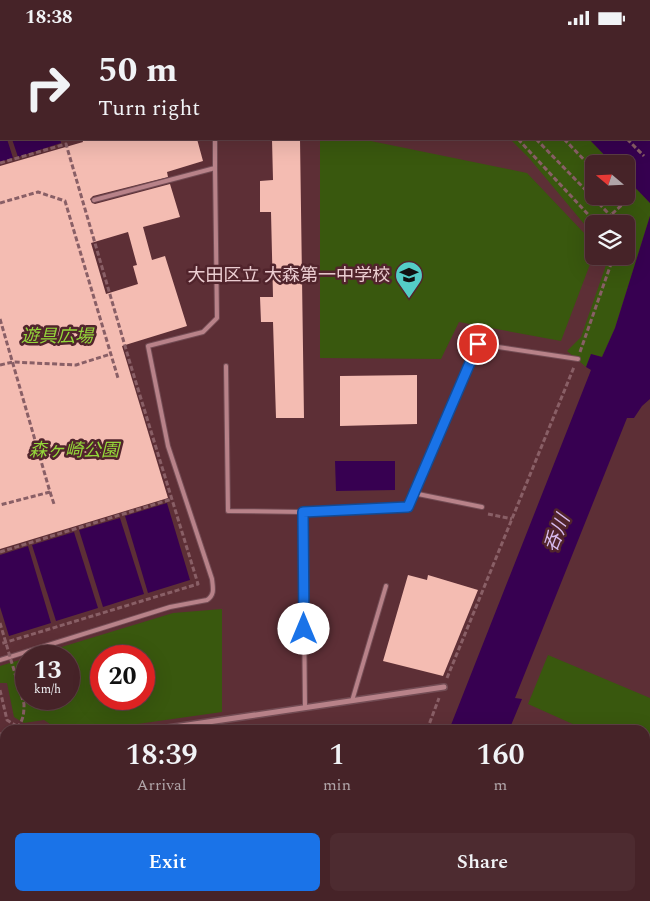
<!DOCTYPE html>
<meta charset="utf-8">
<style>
body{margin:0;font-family:Spectral,"Noto Sans JP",serif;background:#4d2b30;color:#f1f3f6;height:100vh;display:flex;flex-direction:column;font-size:19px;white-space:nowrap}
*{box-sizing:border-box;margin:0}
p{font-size:16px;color:#b0a4a8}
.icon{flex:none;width:28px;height:28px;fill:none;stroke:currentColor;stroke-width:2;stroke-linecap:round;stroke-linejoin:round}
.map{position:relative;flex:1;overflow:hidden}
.details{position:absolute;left:0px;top:690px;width:650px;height:176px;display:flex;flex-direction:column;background:#462328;border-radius:15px 15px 0 0;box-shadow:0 5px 20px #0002,0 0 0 1px #5e4045}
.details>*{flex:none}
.hud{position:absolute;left:0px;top:0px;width:650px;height:105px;box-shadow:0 5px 20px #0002,0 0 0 1px #5e4045;background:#462328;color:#f1f3f6;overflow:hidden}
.needle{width:32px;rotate:289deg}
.fabs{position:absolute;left:585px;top:120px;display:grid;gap:10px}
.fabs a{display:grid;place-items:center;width:50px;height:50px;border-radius:8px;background:#462328;box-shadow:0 5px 20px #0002,0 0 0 1px #5e4045;font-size:25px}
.speed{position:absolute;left:15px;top:610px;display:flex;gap:10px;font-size:25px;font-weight:700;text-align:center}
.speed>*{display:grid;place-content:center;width:65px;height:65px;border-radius:50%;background:#462328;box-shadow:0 5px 20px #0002,0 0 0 1px #5e4045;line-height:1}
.speed small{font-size:12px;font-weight:400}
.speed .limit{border:8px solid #d22;background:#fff;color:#111}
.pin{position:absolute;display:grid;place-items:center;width:42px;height:42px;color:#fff;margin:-21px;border:2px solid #fff;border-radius:50%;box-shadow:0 1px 5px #0007}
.me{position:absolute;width:55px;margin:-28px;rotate:0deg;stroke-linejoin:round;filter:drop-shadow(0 0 4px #0008)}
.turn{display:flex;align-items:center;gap:18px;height:105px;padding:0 15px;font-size:22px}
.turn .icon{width:65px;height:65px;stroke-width:2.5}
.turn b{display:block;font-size:35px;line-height:42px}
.eta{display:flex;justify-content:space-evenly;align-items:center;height:85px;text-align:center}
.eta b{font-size:30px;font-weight:600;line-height:35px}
.button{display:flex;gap:10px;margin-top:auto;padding:10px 15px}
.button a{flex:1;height:58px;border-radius:8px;background:#1a73e8;color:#fff;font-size:20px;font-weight:600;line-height:58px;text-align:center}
.button a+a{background:#4d2b30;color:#f1f3f6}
.status{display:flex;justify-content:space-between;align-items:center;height:35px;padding:0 25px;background:#462328;direction:ltr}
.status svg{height:14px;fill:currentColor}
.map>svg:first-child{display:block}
</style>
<div class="status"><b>18:38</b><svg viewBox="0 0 49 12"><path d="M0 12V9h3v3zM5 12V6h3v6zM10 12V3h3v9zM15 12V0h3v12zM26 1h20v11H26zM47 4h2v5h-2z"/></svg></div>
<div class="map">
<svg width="650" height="866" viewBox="0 0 650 866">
<rect width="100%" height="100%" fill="#5d2f36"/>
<!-- green -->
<g fill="#39580e" fill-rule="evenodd">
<polygon points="320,104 361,104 527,138 585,199 592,224 561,306 459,287 441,324 320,323"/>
<polygon points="510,104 589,104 613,129 594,129 594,161 626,161 626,143 650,168 650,181 615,293 602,322 591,319 586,332 567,316 581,302 606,230 604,221 626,221 626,189 594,189 594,202 590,196 529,123"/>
<path d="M222 574V677L95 695H54L53 691 44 685 24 688 14 682 7 648H0V631L26 623V664H69V621H32L173 578ZM101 621H144V664H101Z"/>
<polygon points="548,620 650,663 650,722 645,720 645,695 586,695 528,669"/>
</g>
<!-- water -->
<g fill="#370051">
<polygon points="490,0 650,0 650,168 626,143 626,129 613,129 589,104 649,104 649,1 492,1"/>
<polygon points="0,81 1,85 1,104 7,104 13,123 0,127"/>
<polygon points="12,104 60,104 61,108 18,122"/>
<polygon points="650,181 650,364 642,371 634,383 627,383 515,663 522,664 509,695 449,695 591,335 586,332 591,319 602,322 615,293"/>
<polygon points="335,426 395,426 395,455 336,456"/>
<polygon points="167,468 190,545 148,558 125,481"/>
<polygon points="120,483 144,559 103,572 79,495"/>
<polygon points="74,497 98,573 56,586 32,510"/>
<polygon points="28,511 51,588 9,601 0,572 0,520"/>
<polygon points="375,861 442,861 440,866 373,866"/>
</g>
<!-- building -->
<g fill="#f4bcb2" fill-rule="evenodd">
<path d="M82 104H197L203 126 167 137 168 142 93 161 90 164 92 168 95 169 170 149 180 182 143 192 152 225 165 221 187 291 122 311 168 463 0 514V131L83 107ZM128 197 137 230 133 231 138 249 106 259 91 208Z"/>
<polygon points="272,104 300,104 304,383 276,383 273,287 261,287 260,262 273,262 271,177 260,177 260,146 273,145"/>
<polygon points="417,340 417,389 340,391 340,341"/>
<polygon points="408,540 427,545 428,540 478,555 443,641 383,626"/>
</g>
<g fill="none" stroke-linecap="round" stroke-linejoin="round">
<!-- service casing -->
<g stroke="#734c54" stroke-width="6">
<g id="service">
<polyline points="213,0 214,1"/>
<polyline points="29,1 33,0"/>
<polyline points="0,10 1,10"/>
<polyline points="215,133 215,104"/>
<polyline points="226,331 228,476 303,477 305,673"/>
<polyline points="413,458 482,472"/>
<polyline points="303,477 407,472 478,309 578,324"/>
<path d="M0 625 170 572 207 565C215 560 213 553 212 544L168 411 148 311 203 297 217 283 215 133 94 165"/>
<polyline points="352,666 386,551"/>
<polyline points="211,861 211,866"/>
<polyline points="271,861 278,866"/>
<polyline points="237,866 238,861"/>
<polyline points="311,866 314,861"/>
<polyline points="335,866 338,861"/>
</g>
</g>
<!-- minor casing -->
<g stroke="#734c54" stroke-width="8">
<g id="minor">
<polyline points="154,695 444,652"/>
<polyline points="0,714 5,713"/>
<polyline points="645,807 650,795"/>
<polyline points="173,866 173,861"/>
<polyline points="622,866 624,861"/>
</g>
</g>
<!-- path -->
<g stroke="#895f66" stroke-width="3" stroke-dasharray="5 2.5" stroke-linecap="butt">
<polyline points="422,0 423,1"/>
<polyline points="464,0 465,1"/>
<polyline points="528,0 529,1"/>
<polyline points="457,1 458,0"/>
<polyline points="518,104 597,189"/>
<polyline points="536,104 610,180"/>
<polyline points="564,104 594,135"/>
<polyline points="627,104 644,121"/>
<polyline points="0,128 66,109 130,328 198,549 0,609"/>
<polyline points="0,168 38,157 65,166 118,343"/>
<polyline points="601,189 625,167 619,161"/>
<polyline points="0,284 50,457 0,470"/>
<polyline points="580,317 612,226 612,221"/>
<polyline points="0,330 13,327 76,330 111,319"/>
<polyline points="50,457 54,469"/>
<polyline points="488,479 512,484"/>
<polyline points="0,517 172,464"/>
<polyline points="447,643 574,332"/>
<polyline points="0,655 7,685 21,694 43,692 46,695"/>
<polyline points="427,695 439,663"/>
<polyline points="0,699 5,698"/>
<polyline points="359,866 361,861"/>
</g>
<!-- service -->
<use href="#service" stroke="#b88289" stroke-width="4"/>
<!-- minor -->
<use href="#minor" stroke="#b88289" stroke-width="5"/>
<!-- path-bridge -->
<path stroke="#895f66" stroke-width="3" stroke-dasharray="5 2.5" stroke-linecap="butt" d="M0 588 24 669C24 680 23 687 15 695"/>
</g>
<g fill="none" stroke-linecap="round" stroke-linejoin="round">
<!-- route casing -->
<g stroke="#114b97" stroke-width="12">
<polyline id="route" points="304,594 303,477 408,472 478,309"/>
</g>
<!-- route -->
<use href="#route" stroke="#1a73e8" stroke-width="9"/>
</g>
<!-- icons -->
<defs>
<g id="school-pin" transform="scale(1.4375)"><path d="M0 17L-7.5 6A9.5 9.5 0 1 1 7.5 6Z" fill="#54cdc7" stroke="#51242c"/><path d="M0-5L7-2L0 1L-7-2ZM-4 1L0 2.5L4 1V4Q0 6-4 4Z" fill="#111"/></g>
</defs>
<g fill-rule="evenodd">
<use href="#school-pin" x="409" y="240"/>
</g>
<g text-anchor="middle" stroke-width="5" stroke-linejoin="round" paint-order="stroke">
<!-- poi labels -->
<g font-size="18" fill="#ebcdd1" stroke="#51242c" text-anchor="end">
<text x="390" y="246">大田区立 大森第一中学校</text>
</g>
<!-- park labels -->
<g font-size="18" font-style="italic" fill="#94d73a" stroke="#51242c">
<text x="57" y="307">遊具広場</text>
<text x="74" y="421">森ヶ崎公園</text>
</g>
<!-- water labels -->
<g font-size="19" font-style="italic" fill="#d7baee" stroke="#51242c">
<text transform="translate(556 498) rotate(-68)" y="7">呑川</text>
</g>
</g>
</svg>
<div class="fabs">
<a><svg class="needle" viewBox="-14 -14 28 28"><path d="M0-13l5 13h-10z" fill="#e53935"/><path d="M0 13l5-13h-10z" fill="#b0a4a8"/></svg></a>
<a><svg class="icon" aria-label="layers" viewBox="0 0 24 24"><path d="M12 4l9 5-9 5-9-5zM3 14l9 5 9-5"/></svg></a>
</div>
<div class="speed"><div>13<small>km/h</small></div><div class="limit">20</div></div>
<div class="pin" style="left:478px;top:309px;background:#d93025"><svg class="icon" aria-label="arrive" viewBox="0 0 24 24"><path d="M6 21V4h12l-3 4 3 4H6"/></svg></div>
<svg class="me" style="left:304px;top:594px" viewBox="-20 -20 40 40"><circle r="19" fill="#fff"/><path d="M0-13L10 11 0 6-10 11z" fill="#1a73e8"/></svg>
<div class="hud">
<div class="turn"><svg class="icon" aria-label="right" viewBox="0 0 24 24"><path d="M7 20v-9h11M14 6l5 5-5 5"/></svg><div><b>50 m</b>Turn right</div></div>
</div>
<section class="details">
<div class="eta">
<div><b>18:39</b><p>Arrival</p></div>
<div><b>1</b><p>min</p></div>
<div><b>160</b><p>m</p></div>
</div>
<div class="button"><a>Exit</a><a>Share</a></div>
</section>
</div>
